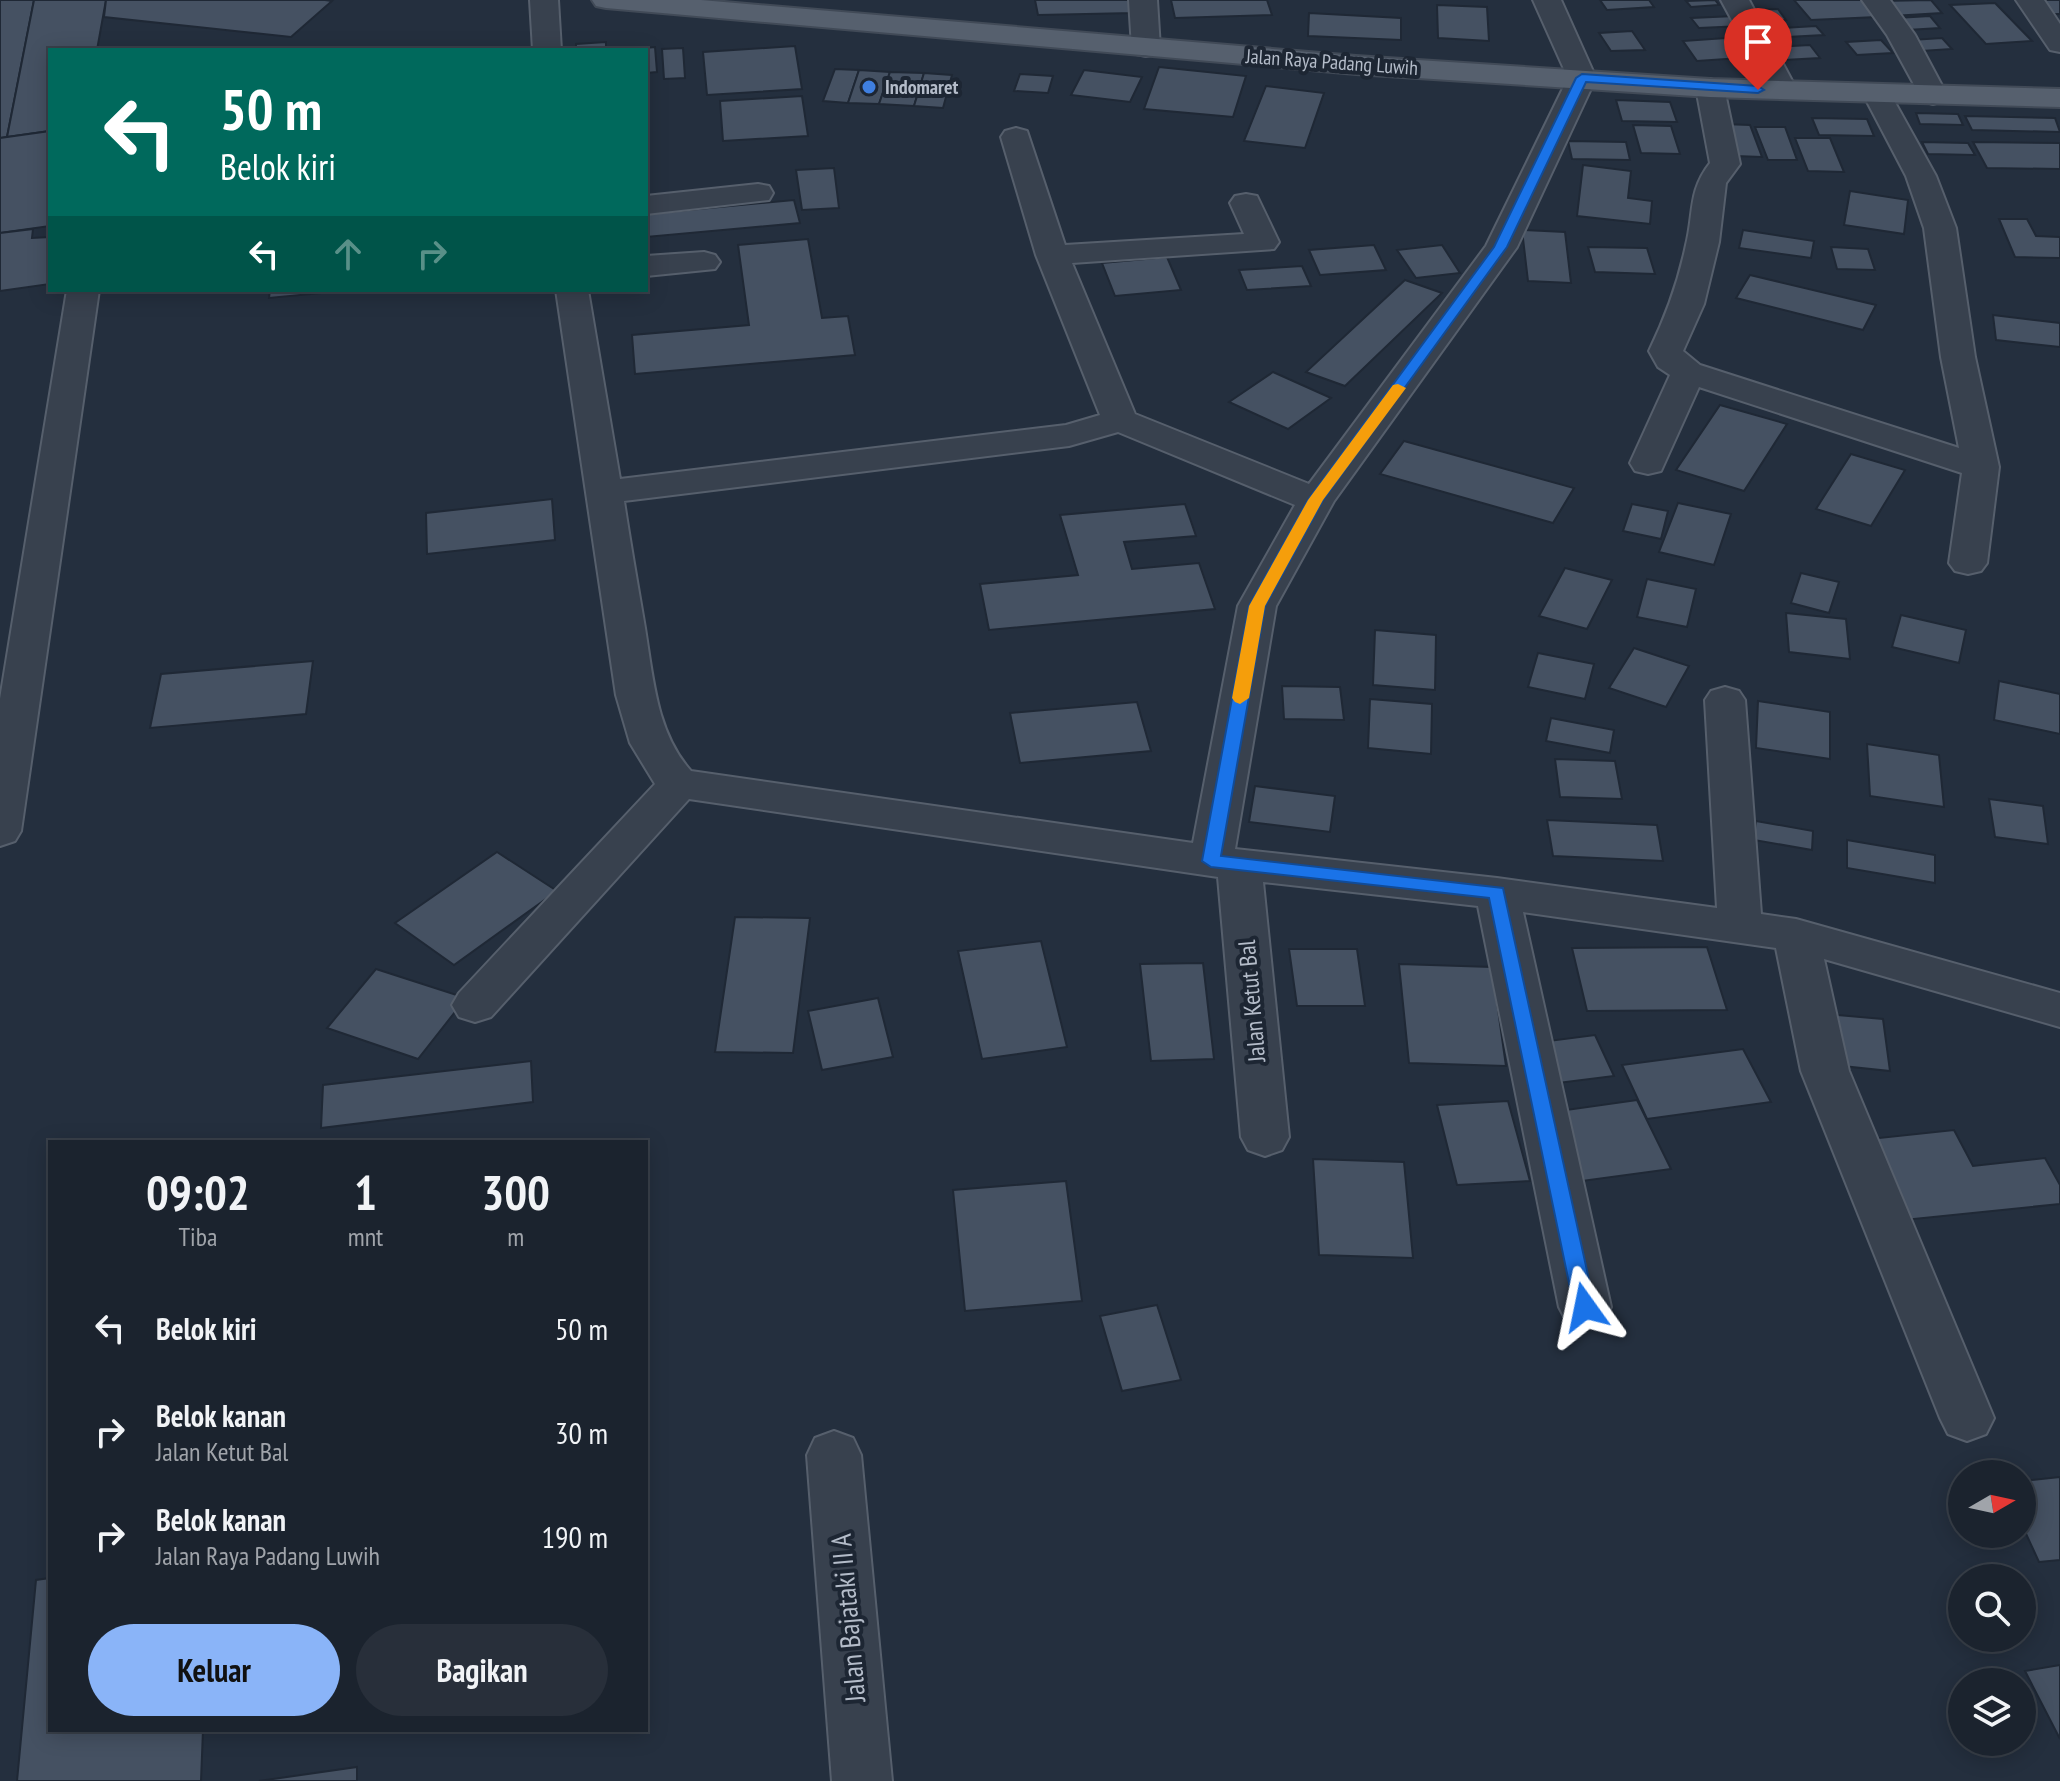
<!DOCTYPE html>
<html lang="id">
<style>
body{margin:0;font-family:"PT Sans Narrow",sans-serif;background:#282f3a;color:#f1f3f6;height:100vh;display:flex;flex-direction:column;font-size:30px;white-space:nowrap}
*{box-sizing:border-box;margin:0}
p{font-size:26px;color:#a0a4aa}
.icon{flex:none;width:44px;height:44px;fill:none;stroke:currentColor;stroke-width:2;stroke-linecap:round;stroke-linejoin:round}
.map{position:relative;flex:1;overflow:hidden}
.panel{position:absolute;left:48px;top:1140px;width:600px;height:592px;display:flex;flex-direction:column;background:#1b232e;border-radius:0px;box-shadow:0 4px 20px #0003,0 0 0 2px #39404a}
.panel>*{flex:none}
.guide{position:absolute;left:48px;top:48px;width:600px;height:244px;border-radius:0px;box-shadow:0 4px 20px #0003,0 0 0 2px #39404a;background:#00695c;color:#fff;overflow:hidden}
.needle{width:52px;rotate:81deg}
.buttons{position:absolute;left:1948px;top:1460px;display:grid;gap:16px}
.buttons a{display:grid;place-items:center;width:88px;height:88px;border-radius:50%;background:#1b232e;box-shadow:0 4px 20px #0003,0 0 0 2px #39404a;font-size:40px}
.pin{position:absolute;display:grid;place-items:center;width:68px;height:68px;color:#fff;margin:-82px -34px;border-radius:50% 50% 50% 0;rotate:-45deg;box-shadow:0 0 8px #0007}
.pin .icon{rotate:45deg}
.me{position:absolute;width:88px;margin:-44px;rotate:348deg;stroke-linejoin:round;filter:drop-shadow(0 0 6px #0008)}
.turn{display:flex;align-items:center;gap:28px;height:168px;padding:0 40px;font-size:36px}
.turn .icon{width:104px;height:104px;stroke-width:2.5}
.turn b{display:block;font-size:56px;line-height:68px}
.lanes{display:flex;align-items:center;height:76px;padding:0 40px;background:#0003;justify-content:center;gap:40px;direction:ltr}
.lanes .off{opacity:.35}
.eta{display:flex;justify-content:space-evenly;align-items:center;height:136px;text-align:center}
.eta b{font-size:48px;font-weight:600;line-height:56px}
.cta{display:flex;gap:16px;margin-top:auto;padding:16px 40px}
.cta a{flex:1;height:92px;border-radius:48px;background:#8ab4f8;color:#111;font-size:32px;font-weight:600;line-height:92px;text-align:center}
.cta a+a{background:#282f3a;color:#f1f3f6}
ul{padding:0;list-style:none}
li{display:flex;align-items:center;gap:24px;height:104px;padding:0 40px}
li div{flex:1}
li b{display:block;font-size:30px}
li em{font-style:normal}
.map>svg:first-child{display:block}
</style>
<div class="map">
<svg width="2060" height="1781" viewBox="0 0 2060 1781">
<rect width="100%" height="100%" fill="#242f3e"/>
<!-- building -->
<g fill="#455162" stroke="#1f2835" stroke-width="2">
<polygon points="0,0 34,0 7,137 0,138"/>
<polygon points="34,0 106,0 97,50 50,50 50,131 7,137"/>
<polygon points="106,0 325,0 332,1 291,37 104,17"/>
<polygon points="1035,0 1132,0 1134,13 1038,15"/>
<polygon points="1171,0 1267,0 1272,15 1175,18"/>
<polygon points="1600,0 1649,0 1654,7 1607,10"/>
<polygon points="1715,0 1719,5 1691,7 1686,1"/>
<polygon points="1794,0 1863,0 1877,17 1811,20"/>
<polygon points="1931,0 1942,13 1892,16 1880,1"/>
<polygon points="2037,0 2060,0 2060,14 2051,14"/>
<polygon points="1995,3 2032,41 1986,44 1950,5"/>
<polygon points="1437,5 1487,7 1489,41 1438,38"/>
<polygon points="1778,9 1786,20 1761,21 1753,10"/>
<polygon points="1309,13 1401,18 1401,40 1308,36"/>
<polygon points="1735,16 1743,26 1699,28 1691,18"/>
<polygon points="1930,16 1940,28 1907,30 1896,18"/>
<polygon points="1816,26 1824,35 1770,38 1763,29"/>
<polygon points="1632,31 1645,50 1611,51 1599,33"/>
<polygon points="1726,38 1741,58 1697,61 1683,41"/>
<polygon points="1942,38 1952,49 1921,51 1911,40"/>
<polygon points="1881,40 1893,53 1857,55 1846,42"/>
<polygon points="606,42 606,50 576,50 576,44"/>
<polygon points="1810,45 1820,58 1784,60 1773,47"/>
<polygon points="795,46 802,89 707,95 703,52"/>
<polygon points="655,47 657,72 646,73 646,50 625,50"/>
<polygon points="683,48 685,78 664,79 662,49"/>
<polygon points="1159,67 1246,76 1233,117 1144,109"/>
<polygon points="835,69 859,70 848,103 823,101"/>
<polygon points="859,70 890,72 879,104 848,103"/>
<polygon points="1084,70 1142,77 1130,102 1071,95"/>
<polygon points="890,72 924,73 914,106 879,104"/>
<polygon points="924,73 952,75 943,108 914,106"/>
<polygon points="1020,74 1053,76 1048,93 1014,91"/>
<polygon points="1266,86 1324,93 1305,148 1244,141"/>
<polygon points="802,96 808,136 723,141 720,101"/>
<polygon points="1616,100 1670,102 1677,122 1622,121"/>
<polygon points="1916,113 1958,114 1963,125 1920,124"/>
<polygon points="1965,116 2055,118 2060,132 1972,130"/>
<polygon points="1812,118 1867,119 1874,136 1819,135"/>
<polygon points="1723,124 1750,125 1762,157 1735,156"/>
<polygon points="1633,125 1671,126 1680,154 1641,153"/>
<polygon points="1755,127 1785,127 1797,160 1768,160"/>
<polygon points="50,131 50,226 0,233 0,138"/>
<polygon points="1795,138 1830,138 1844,172 1808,171"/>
<polygon points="1568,141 1626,142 1630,160 1572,159"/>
<polygon points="1922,142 1968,143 1975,155 1928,154"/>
<polygon points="1973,142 2060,143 2060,169 1987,168"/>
<polygon points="1583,165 1631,171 1628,198 1652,201 1650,224 1577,216"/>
<polygon points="834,168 839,208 802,210 796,170"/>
<polygon points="1850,191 1908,200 1904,234 1844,225"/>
<polygon points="794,200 800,223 646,237 646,214"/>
<polygon points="1999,219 2027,219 2036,236 2060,237 2060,258 2015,257"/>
<polygon points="33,229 32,238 50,237 50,284 0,291 0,233"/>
<polygon points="1522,230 1565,232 1571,283 1528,281"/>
<polygon points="1743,230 1814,241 1811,258 1739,248"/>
<polygon points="808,239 822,318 848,316 855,355 635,374 632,335 749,325 738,245"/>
<polygon points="1374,245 1386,270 1320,275 1309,250"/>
<polygon points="1442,245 1460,273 1416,278 1397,250"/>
<polygon points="1588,247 1647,248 1655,274 1595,272"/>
<polygon points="1831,247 1868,249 1875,270 1837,269"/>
<polygon points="1167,257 1181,290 1115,296 1102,263"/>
<polygon points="1302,266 1311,286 1247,290 1239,270"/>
<polygon points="1750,275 1876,305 1863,330 1736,298"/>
<polygon points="1405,280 1442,293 1345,386 1306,372"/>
<polygon points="270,290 353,290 269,298"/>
<polygon points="1993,315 2060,323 2060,347 1996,340"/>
<polygon points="1273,372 1331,398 1288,429 1229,402"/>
<polygon points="1720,405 1787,424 1744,491 1676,470"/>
<polygon points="1404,441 1574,488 1553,523 1380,474"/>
<polygon points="1851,454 1905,470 1871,526 1816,509"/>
<polygon points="552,499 555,540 427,554 426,513"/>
<polygon points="1678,503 1731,514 1714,565 1659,552"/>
<polygon points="1185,504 1196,536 1124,542 1132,569 1199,563 1215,609 989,630 980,584 1078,575 1060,515"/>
<polygon points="1632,504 1668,511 1661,539 1623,531"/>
<polygon points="1565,568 1612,580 1587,629 1539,616"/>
<polygon points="1801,573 1839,582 1829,613 1791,603"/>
<polygon points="1647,579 1696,589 1687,627 1637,617"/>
<polygon points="1786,613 1846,619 1850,659 1789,652"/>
<polygon points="1901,615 1966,630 1959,663 1892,647"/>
<polygon points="1375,630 1436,635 1435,690 1373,685"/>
<polygon points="1634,648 1689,666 1666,707 1609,688"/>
<polygon points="1538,653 1594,664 1585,699 1528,687"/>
<polygon points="313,661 306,714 150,728 161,674"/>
<polygon points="1999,681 2060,694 2060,734 1994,720"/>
<polygon points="1282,686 1340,687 1344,720 1284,719"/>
<polygon points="1370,699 1432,704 1431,754 1368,748"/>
<polygon points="1758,701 1830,712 1830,759 1756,748"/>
<polygon points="1137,702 1151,751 1020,763 1010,713"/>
<polygon points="1551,718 1614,730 1610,753 1546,741"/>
<polygon points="1867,744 1939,755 1944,807 1870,796"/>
<polygon points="1555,759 1615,761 1622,799 1560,797"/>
<polygon points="1255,786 1335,796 1330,832 1249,822"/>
<polygon points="1989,799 2043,806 2048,844 1995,837"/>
<polygon points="1547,820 1657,825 1663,861 1553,856"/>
<polygon points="1756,821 1813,831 1812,850 1754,840"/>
<polygon points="1847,840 1935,855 1935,883 1847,868"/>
<polygon points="497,852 557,891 454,965 395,923"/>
<polygon points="735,917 810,918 793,1053 715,1052"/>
<polygon points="1041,941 1067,1047 982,1059 958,951"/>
<polygon points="1707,947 1727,1010 1587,1011 1572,948"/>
<polygon points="1289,949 1357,949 1365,1006 1297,1006"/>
<polygon points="1203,963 1214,1059 1151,1061 1140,964"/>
<polygon points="1399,964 1492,967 1506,1066 1409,1063"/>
<polygon points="376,969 466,998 418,1059 327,1028"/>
<polygon points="878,998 893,1057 822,1070 808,1011"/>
<polygon points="1826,1014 1883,1019 1890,1071 1833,1065"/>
<polygon points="1595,1035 1614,1076 1550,1084 1533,1043"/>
<polygon points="1743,1049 1771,1102 1647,1119 1622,1065"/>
<polygon points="531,1061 533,1102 321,1128 323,1085"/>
<polygon points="1637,1100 1671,1169 1582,1181 1552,1112"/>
<polygon points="1508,1101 1530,1181 1457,1185 1437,1105"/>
<polygon points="1954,1130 1973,1166 2045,1158 2060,1185 2060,1204 1904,1220 1860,1140"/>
<polygon points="1313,1159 1404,1162 1413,1258 1319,1255"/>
<polygon points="1066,1181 1082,1301 965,1311 953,1190"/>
<polygon points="1157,1305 1181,1380 1122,1391 1100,1316"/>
<polygon points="2060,1477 2060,1560 2039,1562 2022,1525 2022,1481"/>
<polygon points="50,1578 50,1730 203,1730 201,1781 17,1781 36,1580"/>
<polygon points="2060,1665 2060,1739 2025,1671"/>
<polygon points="357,1767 357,1781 259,1781"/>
</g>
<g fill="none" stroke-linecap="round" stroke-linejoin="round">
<!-- minor casing -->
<g stroke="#565f6c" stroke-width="4">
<g id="minor">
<polygon points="530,0 558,0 561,50 533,50"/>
<polygon points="1129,0 1157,0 1160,48 1156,54 1146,56 1136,54 1132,48"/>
<path d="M1533 0H1561L1596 78 1517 247 1334 501 1276 606 1235 849 1497 878 1717 908 1705 700 1711 691 1725 687 1739 691 1745 700 1761 914 1796 919 2060 993V1027L1824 959 1849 1071 1994 1418 1986 1434 1967 1441 1948 1434 1940 1418 1801 1071 1776 948 1523 912 1611 1307 1603 1322 1585 1328 1567 1322 1559 1307 1478 906 1263 882 1289 1137 1282 1150 1265 1156 1248 1150 1241 1137 1218 877 689 799 491 1017 475 1022 459 1017 452 1005 459 993 655 784 630 743 616 695 556 290H588L620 479 1066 425 1100 415 1036 255 1001 137 1005 131 1016 128 1027 131 1065 245 1244 234 1230 203 1235 196 1246 194 1257 196 1279 242 1274 249 1072 263 1135 414 1309 484 1486 246 1568 78ZM1118 432 1295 505 1238 606 1193 843 691 771C655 731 653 674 644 622 637 581 630 541 624 501L1069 446Z"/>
<polygon points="1721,0 1749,0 1797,90 1793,96 1783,99 1773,96"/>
<polygon points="1862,0 1890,0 1915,35 1947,95 1943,101 1933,104 1923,101 1887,35"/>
<polygon points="2016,0 2044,0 2060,24 2060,52 2050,50"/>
<path d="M1710 79 1720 82 1724 88 1740 164 1726 183 1719 242 1704 304 1683 351 1700 365 1959 448 1941 357 1924 228 1906 176 1863 94 1867 88 1877 85 1887 88 1936 176 1956 228 1975 357 1999 467 1987 563 1981 571 1968 574 1955 571 1949 563 1962 473 1699 387 1661 471 1648 474 1635 471 1630 463 1670 375 1658 367 1649 351C1666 316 1678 283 1686 245 1694 213 1688 191 1710 163L1696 88 1700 82Z"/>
<polygon points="758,184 769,186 773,193 769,200 646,214 646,196"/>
<polygon points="704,252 715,255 720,262 715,269 646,276 646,256"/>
<polygon points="67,290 99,290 21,831 15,841 0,846 0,699"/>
<polygon points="834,1431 853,1438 861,1455 892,1781 832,1781 807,1455 815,1438"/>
</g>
</g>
<!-- major casing -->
<g stroke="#414a57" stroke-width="4">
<polygon id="major" points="592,0 701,0 1356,56 1710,79 2060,89 2060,107 1710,97 1356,74 606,8 596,6"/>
</g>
<!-- minor -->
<use href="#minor" fill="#38414e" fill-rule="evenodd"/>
<!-- major -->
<use href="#major" fill="#56606e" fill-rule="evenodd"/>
</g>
<!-- route -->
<polygon fill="#1a73e8" stroke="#114b97" stroke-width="2" points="1582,74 1758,86 1764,90 1758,93 1586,82 1507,247 1323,500 1265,606 1221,856 1503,888 1595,1307 1592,1313 1585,1316 1577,1313 1574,1307 1489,898 1211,867 1202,861 1249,606 1308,500 1494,247 1576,78"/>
<!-- slow -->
<polygon fill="#f59e0b" points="1398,384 1406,388 1323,500 1265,606 1249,698 1240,704 1235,702 1232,698 1249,606 1308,500 1393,385"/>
<!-- markers -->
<circle fill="#3f7fe0" stroke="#1d2633" stroke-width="3" cx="869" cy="87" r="8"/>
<g text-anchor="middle" stroke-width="8" stroke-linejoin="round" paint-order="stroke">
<!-- far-street labels -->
<g font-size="20" fill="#b4bcc9" stroke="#1d2633">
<text transform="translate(1332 62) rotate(4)" y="7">Jalan Raya Padang Luwih</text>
</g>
<!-- far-poi labels -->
<g font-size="20" font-weight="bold" fill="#b4bcc9" stroke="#1d2633" text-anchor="start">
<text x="885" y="94">Indomaret</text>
</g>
<!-- street labels -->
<g font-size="24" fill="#b4bcc9" stroke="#1d2633">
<text transform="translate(1252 1001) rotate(-95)" y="8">Jalan Ketut Bal</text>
</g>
<!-- near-street labels -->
<g font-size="28" fill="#b4bcc9" stroke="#1d2633">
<text transform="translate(848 1618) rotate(-95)" y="10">Jalan Bajataki II A</text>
</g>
</g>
</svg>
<div class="buttons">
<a><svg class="needle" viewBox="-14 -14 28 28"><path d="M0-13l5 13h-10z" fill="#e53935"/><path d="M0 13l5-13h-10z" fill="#a0a4aa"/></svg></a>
<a><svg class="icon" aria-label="search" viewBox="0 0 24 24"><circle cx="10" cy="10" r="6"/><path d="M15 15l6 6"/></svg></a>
<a><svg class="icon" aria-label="layers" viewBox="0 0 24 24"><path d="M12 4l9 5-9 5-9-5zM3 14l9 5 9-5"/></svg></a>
</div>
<div class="pin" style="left:1758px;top:90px;background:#d93025"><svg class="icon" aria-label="arrive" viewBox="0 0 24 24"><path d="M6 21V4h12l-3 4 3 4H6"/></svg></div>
<svg class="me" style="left:1585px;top:1307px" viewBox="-20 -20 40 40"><path d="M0-17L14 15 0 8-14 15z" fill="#1a73e8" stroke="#fff" stroke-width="4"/></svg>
<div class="guide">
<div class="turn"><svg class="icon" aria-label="left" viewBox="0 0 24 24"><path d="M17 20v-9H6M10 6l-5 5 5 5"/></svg><div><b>50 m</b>Belok kiri</div></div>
<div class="lanes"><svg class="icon" aria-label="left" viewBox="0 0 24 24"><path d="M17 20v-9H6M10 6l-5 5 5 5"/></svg><svg class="icon off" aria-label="ahead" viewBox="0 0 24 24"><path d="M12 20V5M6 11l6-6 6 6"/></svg><svg class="icon off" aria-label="right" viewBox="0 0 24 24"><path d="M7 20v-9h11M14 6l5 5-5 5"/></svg></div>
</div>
<section class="panel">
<div class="eta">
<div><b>09:02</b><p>Tiba</p></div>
<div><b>1</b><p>mnt</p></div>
<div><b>300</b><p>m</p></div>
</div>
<ul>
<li><svg class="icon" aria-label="left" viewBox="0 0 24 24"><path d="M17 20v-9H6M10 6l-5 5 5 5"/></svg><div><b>Belok kiri</b></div><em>50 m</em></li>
<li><svg class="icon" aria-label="right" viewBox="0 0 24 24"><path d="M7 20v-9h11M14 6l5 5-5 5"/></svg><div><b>Belok kanan</b><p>Jalan Ketut Bal</p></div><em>30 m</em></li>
<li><svg class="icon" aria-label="right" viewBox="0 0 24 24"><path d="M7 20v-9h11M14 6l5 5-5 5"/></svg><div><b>Belok kanan</b><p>Jalan Raya Padang Luwih</p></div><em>190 m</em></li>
</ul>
<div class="cta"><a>Keluar</a><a>Bagikan</a></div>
</section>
</div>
